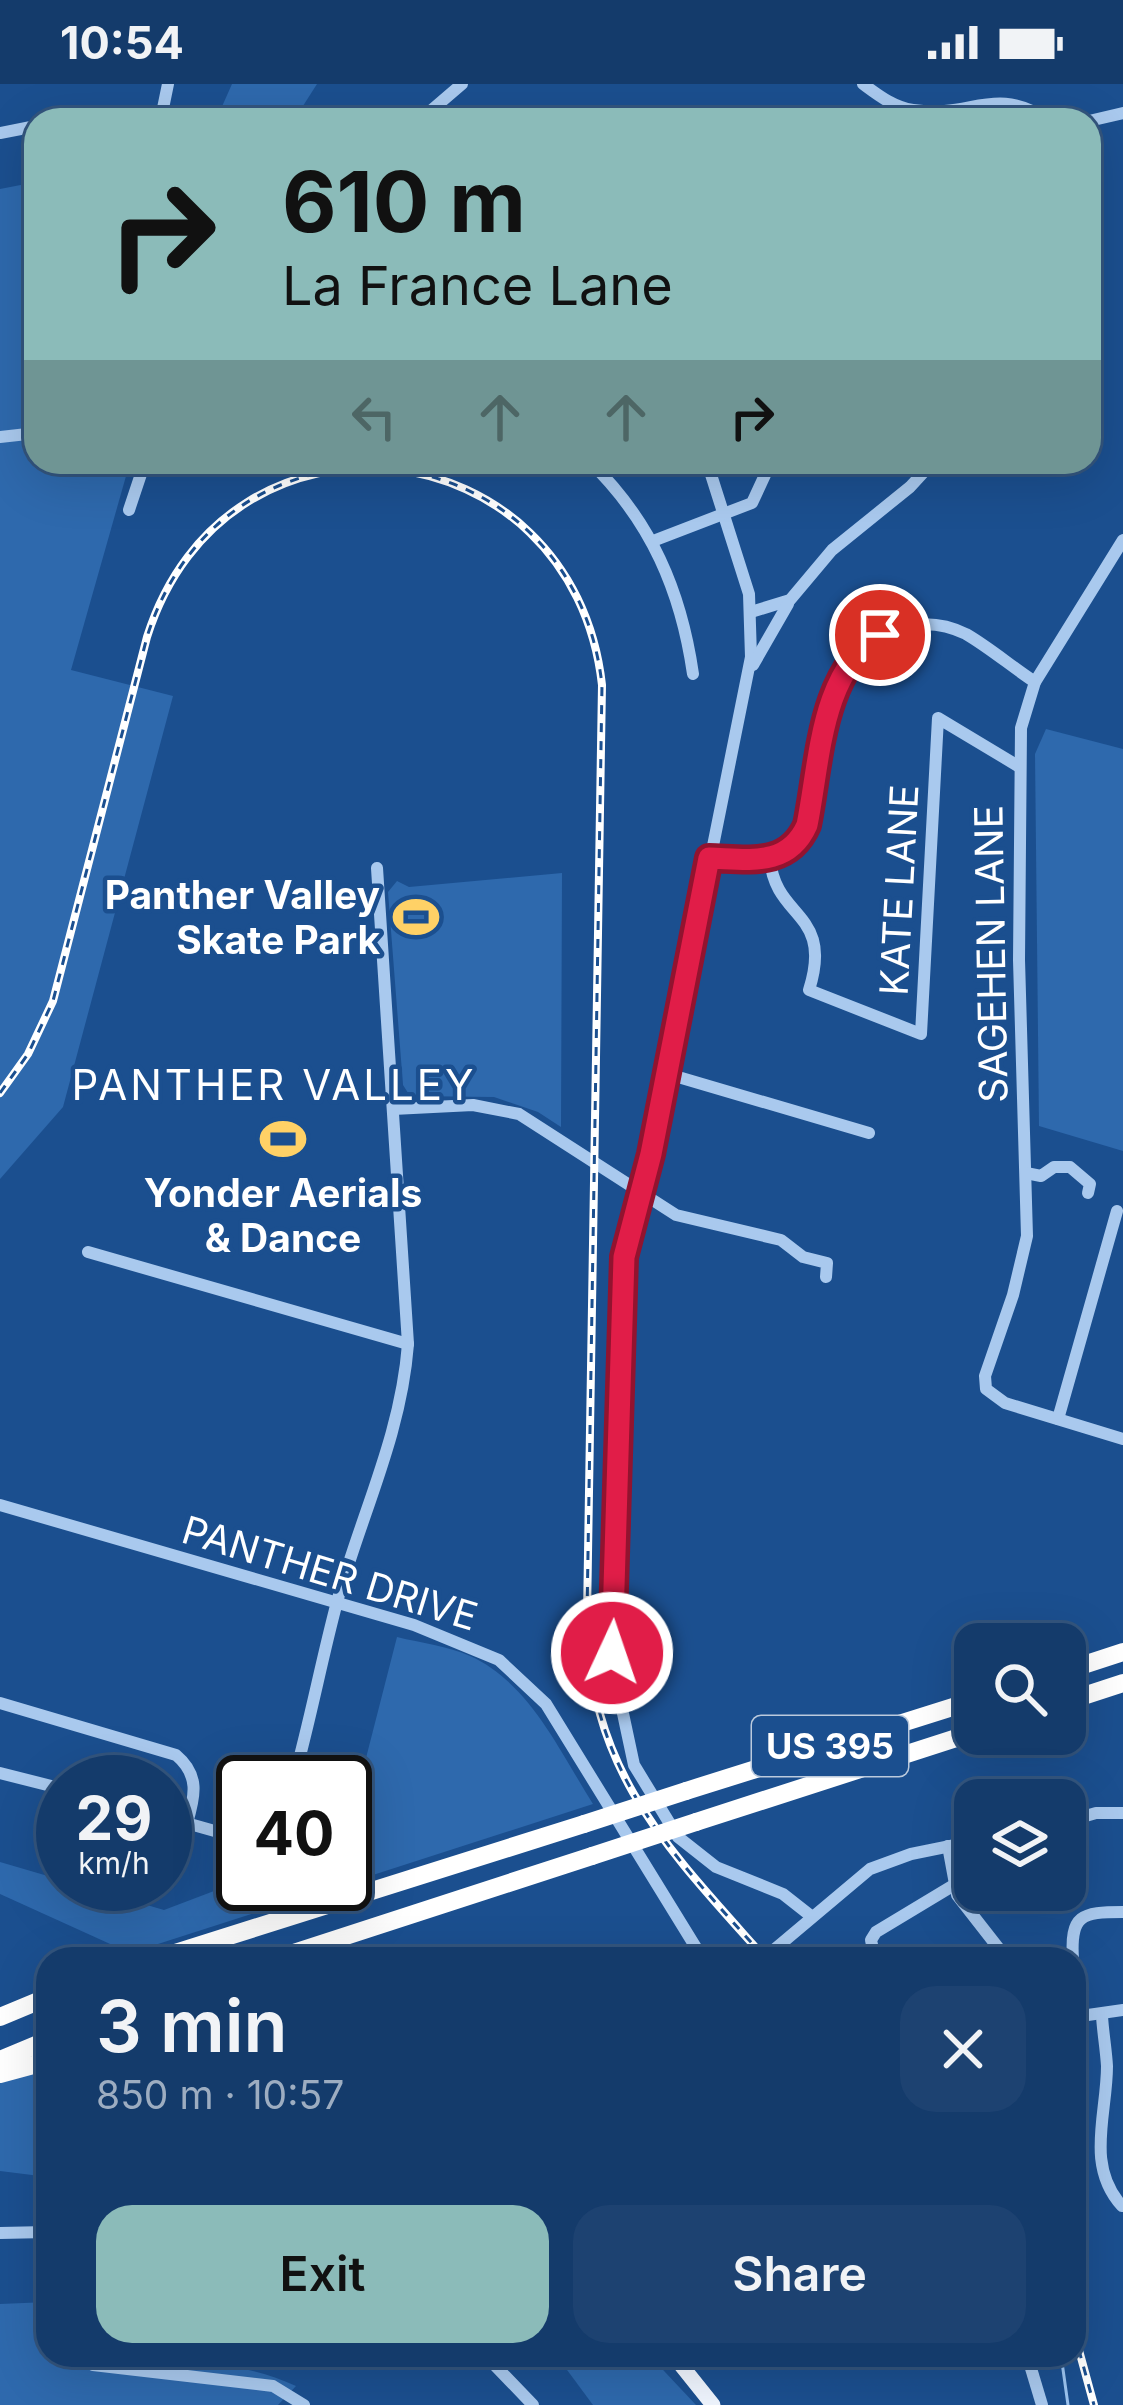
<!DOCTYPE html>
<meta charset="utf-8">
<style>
body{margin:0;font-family:Inter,sans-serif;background:#1d4271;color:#f1f3f6;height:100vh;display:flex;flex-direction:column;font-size:45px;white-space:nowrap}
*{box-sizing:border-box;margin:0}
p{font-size:39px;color:#9dadc1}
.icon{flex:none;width:66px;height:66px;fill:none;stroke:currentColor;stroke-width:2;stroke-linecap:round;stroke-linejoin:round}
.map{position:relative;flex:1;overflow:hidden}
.details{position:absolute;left:36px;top:1863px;width:1050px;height:420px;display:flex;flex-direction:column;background:#143b6b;border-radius:36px;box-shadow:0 12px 48px #0002,0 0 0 3px #33557e}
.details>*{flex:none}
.top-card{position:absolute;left:24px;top:24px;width:1077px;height:366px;border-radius:36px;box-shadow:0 12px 48px #0002,0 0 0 3px #33557e;background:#8bbbb9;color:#111;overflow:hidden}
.tools{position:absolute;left:954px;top:1539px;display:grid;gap:24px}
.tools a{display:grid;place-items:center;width:132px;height:132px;border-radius:24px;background:#143b6b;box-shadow:0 12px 48px #0002,0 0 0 3px #33557e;font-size:60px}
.speed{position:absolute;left:36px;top:1671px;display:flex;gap:24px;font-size:60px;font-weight:700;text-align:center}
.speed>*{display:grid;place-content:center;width:156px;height:156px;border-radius:50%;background:#143b6b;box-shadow:0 12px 48px #0002,0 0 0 3px #33557e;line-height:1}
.speed small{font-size:30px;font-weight:400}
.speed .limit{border:6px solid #111;border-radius:18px;background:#fff;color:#111}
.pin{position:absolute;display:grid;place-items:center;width:102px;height:102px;color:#fff;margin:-51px;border:6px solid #fff;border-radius:50%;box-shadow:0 3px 12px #0007}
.me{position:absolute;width:132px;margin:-66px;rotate:3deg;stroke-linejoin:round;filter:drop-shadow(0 0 9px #0008)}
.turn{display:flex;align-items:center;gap:42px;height:252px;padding:0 60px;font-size:54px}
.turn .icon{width:156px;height:156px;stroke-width:2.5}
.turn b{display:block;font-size:84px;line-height:102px}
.lanes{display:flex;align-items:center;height:114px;padding:0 60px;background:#0003;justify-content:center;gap:60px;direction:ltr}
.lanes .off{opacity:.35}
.round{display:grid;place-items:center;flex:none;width:126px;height:126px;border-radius:36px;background:#1d4271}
.head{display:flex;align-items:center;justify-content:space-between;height:204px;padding:0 60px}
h1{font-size:72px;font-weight:600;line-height:90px}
.button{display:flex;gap:24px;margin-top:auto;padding:24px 60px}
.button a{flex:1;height:138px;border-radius:36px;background:#8bbbb9;color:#111;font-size:48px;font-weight:600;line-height:138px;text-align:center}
.button a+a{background:#1d4271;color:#f1f3f6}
.status{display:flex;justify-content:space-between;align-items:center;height:84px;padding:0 60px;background:#143b6b;direction:ltr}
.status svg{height:33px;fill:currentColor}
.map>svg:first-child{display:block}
</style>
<div class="status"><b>10:54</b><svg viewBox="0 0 49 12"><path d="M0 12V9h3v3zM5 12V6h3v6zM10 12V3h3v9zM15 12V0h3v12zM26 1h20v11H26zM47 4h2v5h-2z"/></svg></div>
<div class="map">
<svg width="1123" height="2321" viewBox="0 0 1123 2321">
<rect width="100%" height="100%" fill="#1b4f8f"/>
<!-- green -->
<g fill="#2e69ad">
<polygon points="232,0 317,0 294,36 216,36"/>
<polygon points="36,98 36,378 130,378 71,586 173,612 63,1023 0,1095 0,105"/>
<polygon points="1046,645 1123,665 1123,1067 1039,1042 1035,670"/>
<polygon points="562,789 561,1043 538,1028 494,1013 410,1012 403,1001 388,808 397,797 409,803"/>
<path d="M397 1553C421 1559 448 1562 470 1572 529 1598 560 1668 593 1720L345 1800V1756Z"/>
<polygon points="0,1778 164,1826 243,1796 243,1800 345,1800 130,1869 0,1810"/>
<polygon points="48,1972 48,2093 0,2087 0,1993"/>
<path d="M48 2218V2271C125 2271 226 2270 296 2302L278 2321H0V2220Z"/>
<polygon points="556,2271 649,2271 696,2321 593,2321"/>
</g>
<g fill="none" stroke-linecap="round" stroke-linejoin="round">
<!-- stream -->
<g stroke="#9cc4f0" stroke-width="3">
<polyline points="732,1872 735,1875"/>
<polyline points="1061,2271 1068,2321"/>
</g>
<!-- minor -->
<g stroke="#a9c9ee" stroke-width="12">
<path d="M863 0C878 11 893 23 913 26 973 35 992 0 1048 36"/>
<polyline points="161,34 168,0"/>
<polyline points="68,36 126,29 170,36"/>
<polyline points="420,36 462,0"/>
<polyline points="1089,37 1123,29"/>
<polyline points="0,49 36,42"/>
<polyline points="0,353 36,349"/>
<path d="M590 378C651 437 681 507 693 590"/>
<polyline points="707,378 749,510 751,573 651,1070 624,1173 612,1578 634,1681 678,1753 716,1783 783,1810 811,1832"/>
<polyline points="129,426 145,378"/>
<polyline points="1123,456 1035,598 1021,644 1019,876 1027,1152 1013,1211 985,1292 986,1305 1005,1319 1123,1355"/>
<polyline points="653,457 752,419 771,378"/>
<polyline points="751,528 790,516 832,466 910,403 933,378"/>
<polyline points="753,581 788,520"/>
<path d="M709 774C748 775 788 784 807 741 820 675 820 562 902 543 923 538 946 540 966 550 990 564 1012 583 1035 598"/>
<path d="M770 775C775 836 834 827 809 906L921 950 938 634 1018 682"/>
<polyline points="668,990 869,1049"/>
<polyline points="393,1025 473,1021 519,1030 676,1131 781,1156 803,1173 827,1179 826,1193"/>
<polyline points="1026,1089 1041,1092 1054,1083 1070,1083 1090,1100 1088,1109"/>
<polyline points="88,1168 408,1260"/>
<polyline points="1058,1335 1117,1127"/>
<polyline points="0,1421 414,1541 499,1576 546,1620 703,1875"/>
<path d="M0 1619 176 1671C200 1691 195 1712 187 1739"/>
<polyline points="0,1689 63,1705"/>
<path d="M293 1698C310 1638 321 1578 337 1518 361 1431 401 1352 408 1260L377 784"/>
<polyline points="165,1733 243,1755"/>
<polyline points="1065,1738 1096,1729 1123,1729"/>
<polyline points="948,1762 957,1811 1007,1875"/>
<polyline points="763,1875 870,1785 911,1770 975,1757"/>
<polyline points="875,1875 871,1856 876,1848 954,1801"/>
<path d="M1073 1875C1070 1831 1081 1828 1123 1828"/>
<polyline points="1074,1885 1077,1933"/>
<path d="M1102 1932C1103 1949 1106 1965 1107 1982 1107 2031 1085 2081 1122 2122"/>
<polyline points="1074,1933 1123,1926"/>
<polyline points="44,2148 39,2220 48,2244"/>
<polyline points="0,2149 47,2148"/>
<polyline points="75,2271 93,2281 273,2302 304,2321"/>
<polyline points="485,2271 533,2321"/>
<polyline points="1027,2271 1042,2321"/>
</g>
<!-- major -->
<polyline stroke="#f0f6ff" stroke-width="15" points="673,2271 713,2321"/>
<!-- highway -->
<g stroke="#fff" stroke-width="18">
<polyline points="1065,1587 1123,1568"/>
<polyline points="1065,1618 1123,1599"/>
<polyline points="686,1707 975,1616"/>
<polyline points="696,1738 975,1648"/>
<polyline points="156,1875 584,1740"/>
<polyline points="275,1875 592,1772"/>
<polyline points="0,1933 48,1913"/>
<polyline points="0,1976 48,1956"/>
<polyline points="0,1990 48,1977"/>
</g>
<!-- rail casing -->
<g stroke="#fff" stroke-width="8">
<g id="rail">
<path d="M0 1009 28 970 53 917 147 553C226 302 573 341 602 601L587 1532C588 1688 669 1766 766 1875"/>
<polyline points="1074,2248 1094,2321"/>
</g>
</g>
<!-- rail -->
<use href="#rail" stroke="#1b4f8f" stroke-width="3" stroke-dasharray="9" stroke-linecap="butt"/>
<!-- highway-bridge -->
<g stroke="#fff" stroke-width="18">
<polyline points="584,1740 686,1707"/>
<polyline points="592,1772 696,1738"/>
</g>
</g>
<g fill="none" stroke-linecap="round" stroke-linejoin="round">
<!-- route casing -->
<g stroke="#92132f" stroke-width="30">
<path id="route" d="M612 1569 624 1173 651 1070 709 774C748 775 788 784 807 741 820 678 820 588 880 551"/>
</g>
<!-- route -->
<use href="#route" stroke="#e11d48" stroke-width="21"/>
</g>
<!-- icons -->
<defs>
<g id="stadium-bare" transform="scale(3.6)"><path d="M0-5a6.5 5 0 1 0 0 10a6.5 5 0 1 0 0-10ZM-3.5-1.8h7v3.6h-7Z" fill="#ffd166" stroke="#1b4f8f" stroke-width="2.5" paint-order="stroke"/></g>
</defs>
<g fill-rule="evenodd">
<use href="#stadium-bare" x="416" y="833"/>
<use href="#stadium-bare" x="283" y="1055"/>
</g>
<g text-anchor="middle" stroke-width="9" stroke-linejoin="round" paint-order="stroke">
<!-- shield labels -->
<rect fill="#1b4f8f" stroke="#bbcadd" stroke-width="3" x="752" y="1632" width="156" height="60" rx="9"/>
<g font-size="36" font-weight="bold" fill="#fff">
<text x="830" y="1675">US 395</text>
</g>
<!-- street labels -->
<g font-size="39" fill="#fff" stroke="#1b4f8f">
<text transform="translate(899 806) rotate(-87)" y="14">KATE LANE</text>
<text transform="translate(991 870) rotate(-91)" y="14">SAGEHEN LANE</text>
<text transform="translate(330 1489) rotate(17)" y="14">PANTHER DRIVE</text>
</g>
<!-- poi labels -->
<g font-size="39" font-weight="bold" fill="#fff" stroke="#1b4f8f" text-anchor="end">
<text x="380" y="825">Panther Valley<tspan x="380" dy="45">Skate Park</tspan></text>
<text x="283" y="1123" text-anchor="middle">Yonder Aerials<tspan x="283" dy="45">&amp; Dance</tspan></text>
</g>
<!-- neighbourhood labels -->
<g font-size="42" letter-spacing="3" fill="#fff" stroke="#1b4f8f">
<text x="274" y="1016">PANTHER VALLEY</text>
</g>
</g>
</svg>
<div class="tools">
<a><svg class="icon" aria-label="search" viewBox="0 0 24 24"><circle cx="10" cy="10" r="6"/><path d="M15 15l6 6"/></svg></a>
<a><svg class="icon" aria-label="layers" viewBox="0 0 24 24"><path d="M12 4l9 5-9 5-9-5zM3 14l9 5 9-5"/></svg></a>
</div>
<div class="speed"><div>29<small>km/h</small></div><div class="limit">40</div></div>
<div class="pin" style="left:880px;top:551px;background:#d93025"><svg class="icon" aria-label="arrive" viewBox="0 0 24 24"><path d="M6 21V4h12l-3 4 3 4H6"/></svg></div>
<svg class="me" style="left:612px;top:1569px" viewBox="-20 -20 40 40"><circle r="17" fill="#e11d48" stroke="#fff" stroke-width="3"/><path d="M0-11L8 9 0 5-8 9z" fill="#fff"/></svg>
<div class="top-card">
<div class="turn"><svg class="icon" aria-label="right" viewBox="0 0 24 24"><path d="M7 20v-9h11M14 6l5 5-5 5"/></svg><div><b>610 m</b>La France Lane</div></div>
<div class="lanes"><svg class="icon off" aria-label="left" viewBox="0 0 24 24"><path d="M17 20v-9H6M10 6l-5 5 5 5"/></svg><svg class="icon off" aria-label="ahead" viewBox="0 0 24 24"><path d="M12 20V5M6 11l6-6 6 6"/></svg><svg class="icon off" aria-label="ahead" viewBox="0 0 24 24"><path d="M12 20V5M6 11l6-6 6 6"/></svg><svg class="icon" aria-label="right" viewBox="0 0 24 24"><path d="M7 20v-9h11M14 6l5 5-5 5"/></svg></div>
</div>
<section class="details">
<div class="head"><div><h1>3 min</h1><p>850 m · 10:57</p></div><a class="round"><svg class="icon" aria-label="close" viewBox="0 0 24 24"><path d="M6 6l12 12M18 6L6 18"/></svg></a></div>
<div class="button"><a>Exit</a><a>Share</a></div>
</section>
</div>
